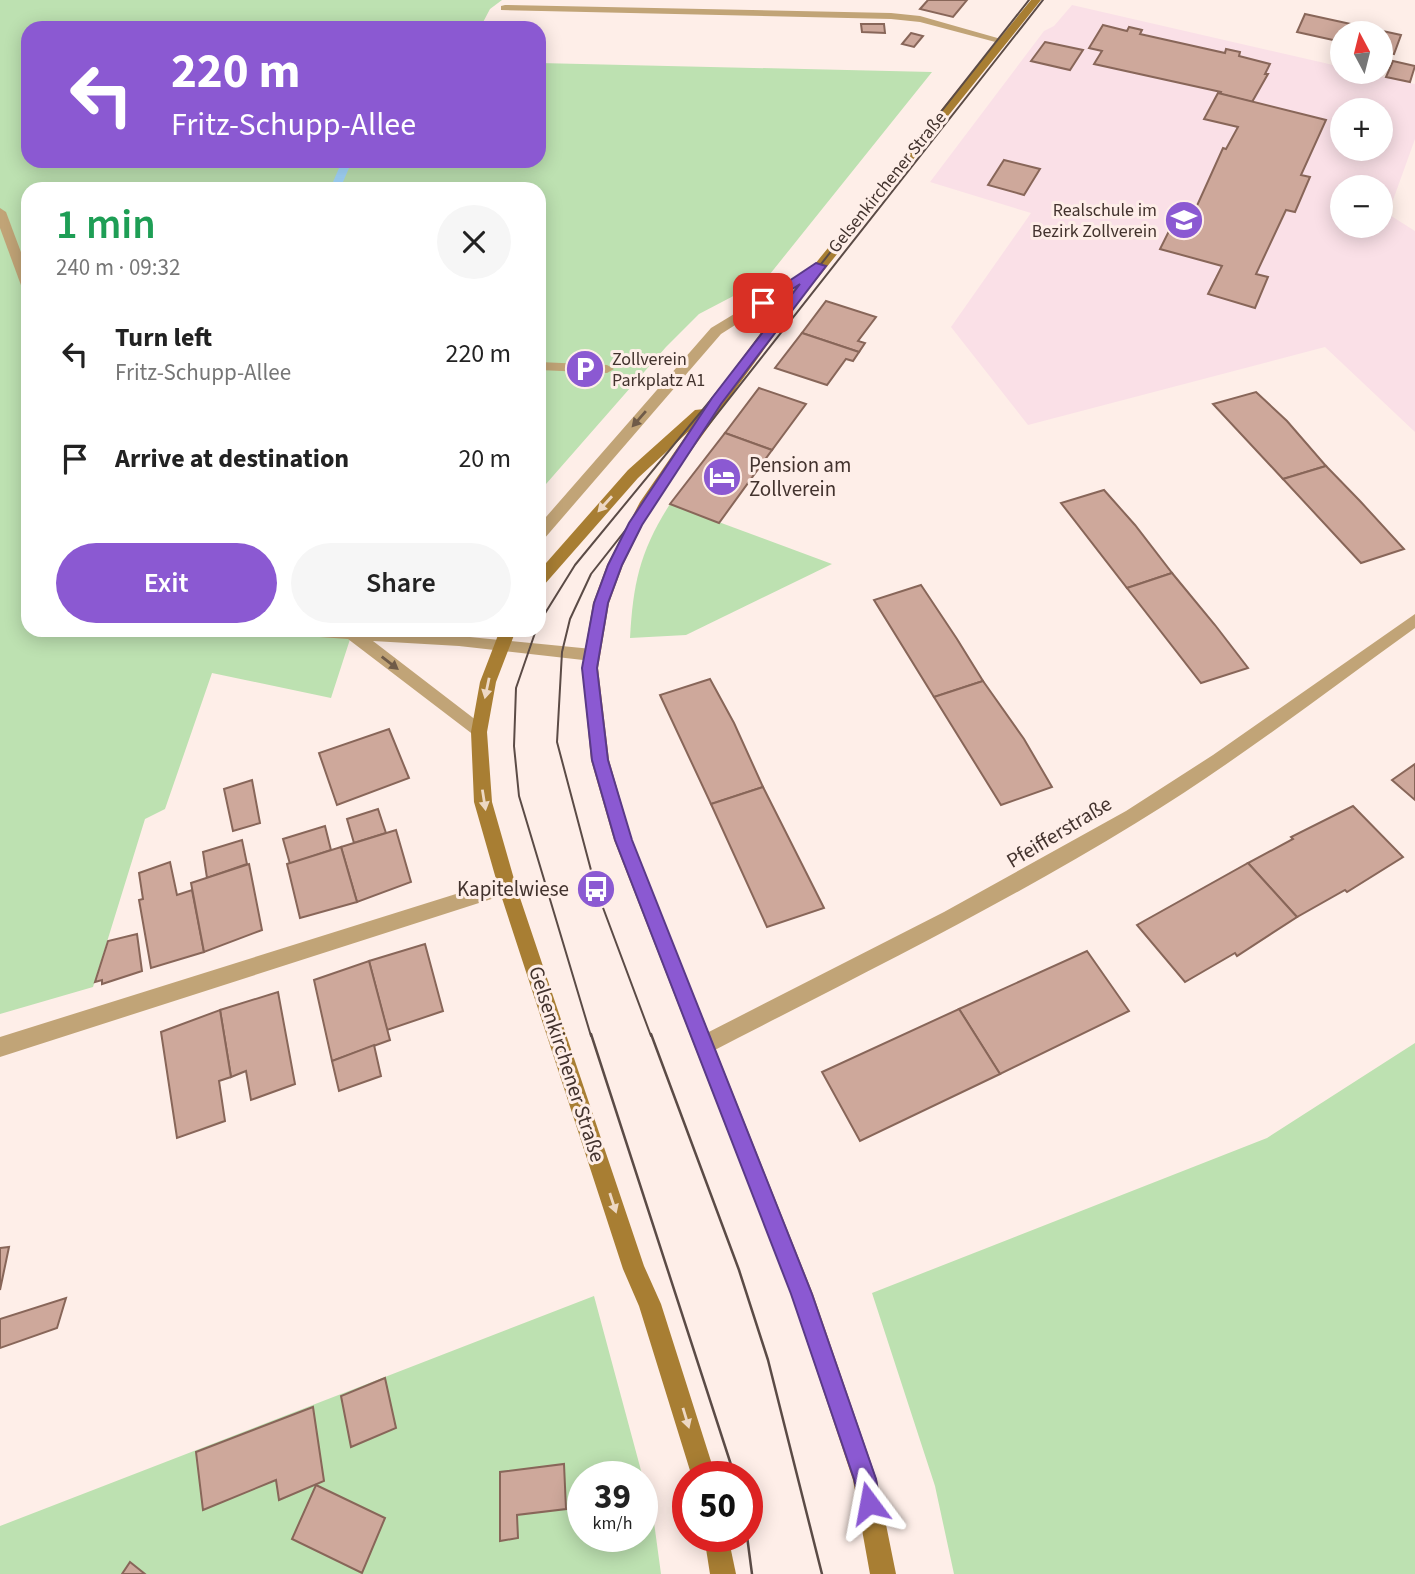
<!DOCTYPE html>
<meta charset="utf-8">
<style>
body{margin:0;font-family:"Source Sans 3",sans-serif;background:#f6f6f6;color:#222;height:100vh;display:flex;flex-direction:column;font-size:26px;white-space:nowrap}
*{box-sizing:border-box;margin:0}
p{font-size:23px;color:#767676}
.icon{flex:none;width:38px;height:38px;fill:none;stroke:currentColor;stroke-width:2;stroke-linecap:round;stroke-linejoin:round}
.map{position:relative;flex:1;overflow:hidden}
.details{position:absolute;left:21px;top:182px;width:525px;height:455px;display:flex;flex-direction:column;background:#fff;border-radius:21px;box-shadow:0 4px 18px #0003}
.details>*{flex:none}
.top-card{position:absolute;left:21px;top:21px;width:525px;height:147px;border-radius:21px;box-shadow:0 4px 18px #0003;background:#8b59d2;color:#fff;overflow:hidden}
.needle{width:46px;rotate:353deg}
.tools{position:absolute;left:1330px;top:21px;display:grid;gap:14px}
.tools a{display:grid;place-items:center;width:63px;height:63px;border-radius:50%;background:#fff;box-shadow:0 4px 18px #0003;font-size:35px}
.speed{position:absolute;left:567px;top:1461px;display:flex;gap:14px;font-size:35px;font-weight:700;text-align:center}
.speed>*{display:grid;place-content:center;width:91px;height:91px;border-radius:50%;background:#fff;box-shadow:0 4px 18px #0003;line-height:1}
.speed small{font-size:18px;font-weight:400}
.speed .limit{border:10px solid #d22;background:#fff;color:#111}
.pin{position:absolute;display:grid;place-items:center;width:60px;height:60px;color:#fff;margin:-30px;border-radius:14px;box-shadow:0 4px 10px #0006}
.me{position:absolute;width:77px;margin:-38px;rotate:347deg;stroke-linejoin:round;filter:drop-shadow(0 0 5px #0008)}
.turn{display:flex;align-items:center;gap:24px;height:147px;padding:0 35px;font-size:32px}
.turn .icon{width:91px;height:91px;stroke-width:2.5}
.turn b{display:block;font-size:49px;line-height:60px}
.round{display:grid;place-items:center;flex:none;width:74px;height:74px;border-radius:37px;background:#f6f6f6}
.headline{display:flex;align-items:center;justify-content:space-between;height:119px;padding:0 35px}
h1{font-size:42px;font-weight:600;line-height:52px;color:#1e9e55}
.primary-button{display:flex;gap:14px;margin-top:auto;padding:14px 35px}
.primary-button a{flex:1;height:80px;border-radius:42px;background:#8b59d2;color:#fff;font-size:28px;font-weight:600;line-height:80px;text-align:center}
.primary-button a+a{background:#f6f6f6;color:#222}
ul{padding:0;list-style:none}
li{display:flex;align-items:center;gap:21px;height:105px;padding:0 35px}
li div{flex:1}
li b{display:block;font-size:26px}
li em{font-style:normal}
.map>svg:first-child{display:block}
</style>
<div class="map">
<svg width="1415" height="1574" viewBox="0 0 1415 1574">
<rect width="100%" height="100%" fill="#feeee8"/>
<!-- education -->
<path fill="#fae0e7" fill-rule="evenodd" d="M1072 5 1342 67V72H1362L1415 84V139L1388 214 1415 231V432L1325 347 1028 425 951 327 1031 213 930 182 1044 31 1054 26ZM1342 110H1381V149H1342ZM1342 187H1381V226H1342Z"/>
<!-- green -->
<g fill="#bde1b1" fill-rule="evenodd">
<polygon points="0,0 502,0 490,9 480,28 28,28 28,161 539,161 539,63 932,72 766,279 699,314 666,347 539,492 539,189 28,189 28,630 353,630 331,698 212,673 165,809 145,819 93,987 0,1014"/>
<path d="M670 504 832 564 686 635 630 638C633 583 640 551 670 504Z"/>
<polygon points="1415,1043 1415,1574 954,1574 935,1486 872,1293 1267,1138"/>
<path d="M594 1296 653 1515 661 1574H0V1526ZM583 1477H642V1536H583Z"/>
</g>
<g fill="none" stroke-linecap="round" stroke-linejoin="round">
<!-- stream -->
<polygon fill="#a4d8fd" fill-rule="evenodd" points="342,161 352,161 340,189 330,189"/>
</g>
<!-- building -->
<g fill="#cea89b" stroke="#886659" stroke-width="2">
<polygon points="928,0 967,0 953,17 920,9"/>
<polygon points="1305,14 1401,35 1394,54 1381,51 1381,33 1342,33 1342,42 1297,32"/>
<polygon points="861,24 884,24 885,33 862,32"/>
<polygon points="1103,25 1127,31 1129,27 1142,30 1140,34 1225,53 1226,49 1240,52 1239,56 1270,64 1265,74 1268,74 1252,102 1220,94 1221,92 1094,64 1102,51 1089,48"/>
<polygon points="911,33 923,36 914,47 902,44"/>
<polygon points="1045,42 1083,50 1070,70 1031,61"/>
<polygon points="1393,61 1415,66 1410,82 1386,77"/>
<polygon points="1218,93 1326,120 1301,175 1310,177 1295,212 1286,210 1256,274 1268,277 1255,308 1208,294 1222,266 1160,249 1177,215 1191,219 1223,148 1226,149 1238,127 1204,119"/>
<polygon points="1004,160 1040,169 1024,195 988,185"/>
<polygon points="826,301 876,317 858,341 865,343 859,352 802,333"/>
<polygon points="802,333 859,352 853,361 846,359 827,385 775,368"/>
<polygon points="759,388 806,404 772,450 725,433"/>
<polygon points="1256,392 1287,421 1326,466 1283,479 1213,404"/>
<polygon points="725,433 772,450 719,523 670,504"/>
<polygon points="1326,466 1360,501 1404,549 1361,563 1283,479"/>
<polygon points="1104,490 1135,525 1172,573 1127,588 1061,503"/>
<polygon points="1172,573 1215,625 1248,668 1201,683 1127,588"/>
<polygon points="921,585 957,639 983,681 934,697 874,600"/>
<polygon points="710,679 734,723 763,787 711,804 660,695"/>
<polygon points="983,681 1024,739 1052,787 1001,805 934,697"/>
<polygon points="389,729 409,778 337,805 319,753"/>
<polygon points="1415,764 1415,800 1392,780"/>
<polygon points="252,780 260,823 233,831 224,789"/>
<polygon points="763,787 824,908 767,927 711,804"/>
<polygon points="1353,806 1403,857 1347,892 1345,890 1297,917 1248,863 1293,839 1291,837"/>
<polygon points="378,809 386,833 354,843 347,819"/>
<polygon points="325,826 331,850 290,864 283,839"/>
<polygon points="396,830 411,882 357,902 341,847"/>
<polygon points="242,840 247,864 207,878 203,852"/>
<polygon points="341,847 357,902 300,918 287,864"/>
<polygon points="170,862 177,895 192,890 204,952 151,968 139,900 143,899 139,873"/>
<polygon points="1248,863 1297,917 1237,956 1235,953 1185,982 1137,925"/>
<polygon points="249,864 262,930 204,952 191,883"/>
<polygon points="137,934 142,971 102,984 102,980 95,982 108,941"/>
<polygon points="425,944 443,1011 387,1030 369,961"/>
<polygon points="1087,951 1129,1011 1000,1074 959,1009"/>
<polygon points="369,961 390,1040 332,1061 314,980"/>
<polygon points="278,992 295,1084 251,1100 246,1071 231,1077 220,1010"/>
<polygon points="959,1009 1000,1074 860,1141 822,1072"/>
<polygon points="220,1010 231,1077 219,1081 225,1121 177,1138 161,1032"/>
<polygon points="374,1045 381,1076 339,1091 332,1061"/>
<polygon points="9,1247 0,1290 0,1248"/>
<polygon points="66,1298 57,1328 0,1348 0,1319"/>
<polygon points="385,1378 396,1428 351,1447 341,1396"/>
<polygon points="313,1407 324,1481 279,1500 276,1480 203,1510 196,1452"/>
<polygon points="564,1464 566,1509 517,1515 518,1538 500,1541 500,1472"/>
<polygon points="316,1485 385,1518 362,1573 292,1539"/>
<polygon points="130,1562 145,1574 122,1574"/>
</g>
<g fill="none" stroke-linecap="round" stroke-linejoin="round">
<!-- lane -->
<g fill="#c1a477" fill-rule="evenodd">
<polygon points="505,5 891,13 920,16 1008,41 1003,44 920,22 891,19 501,10 501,6"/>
<polygon points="539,362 607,365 614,369 607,373 539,370"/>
</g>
<!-- street -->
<g fill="#c1a477" fill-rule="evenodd">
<polygon points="0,208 6,212 28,271 28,292 22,288 0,228"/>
<polygon points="820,262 826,266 824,269 721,334 544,539 539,540 539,525 711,328"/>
<path d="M1415 614V628C1323 694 1233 764 1136 823 999 907 854 978 711 1052L704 1055 697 1052 694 1045 697 1038 944 912 1126 811 1213 755Z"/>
<polygon points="297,630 400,630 592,649 600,655 592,661 459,646 373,641 485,727 487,732 485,737 479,739 348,639 305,636"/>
<polygon points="507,878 514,880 516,886 514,892 507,894 0,1057 0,1037"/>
</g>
<!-- secondary -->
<g fill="#a87e33" fill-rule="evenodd">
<polygon points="1031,0 1041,0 793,309 653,504 623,565 609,603 598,668 609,760 632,840 813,1294 877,1480 896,1574 870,1574 853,1480 791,1294 614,840 591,760 582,668 593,603 607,565 640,502 689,431 638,478 544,585 539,587 539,571 628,470 695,410 704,409 783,303"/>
<polygon points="500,630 516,630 496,682 487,732 492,802 516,886 644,1266 661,1304 716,1477 692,1477 639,1306 623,1269 498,886 474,802 471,732 480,682"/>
<polygon points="704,1536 728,1536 736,1574 710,1574"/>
</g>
<!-- tram-far1 -->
<g stroke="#5b4b46" stroke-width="2">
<polyline points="539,623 575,565 788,306 1029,0"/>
<polyline points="536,630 516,688 514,746 519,796 591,1036"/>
<polyline points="651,1036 596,889 557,742 562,652 570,619 591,574 1043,0"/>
</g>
<!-- tram -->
<g stroke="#5b4b46" stroke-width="2.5">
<polyline points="591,1034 735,1477"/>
<polyline points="651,1034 739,1270 768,1360 822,1574"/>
<polyline points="747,1536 752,1574"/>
</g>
</g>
<!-- one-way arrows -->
<defs><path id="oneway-solid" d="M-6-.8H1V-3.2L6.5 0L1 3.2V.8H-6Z" transform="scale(1.75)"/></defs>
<g fill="#6f5b48">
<use href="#oneway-solid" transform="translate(639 419) rotate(131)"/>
<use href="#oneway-solid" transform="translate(390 663) rotate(38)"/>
</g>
<g fill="#edd8c4">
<use href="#oneway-solid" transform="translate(605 504) rotate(132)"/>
<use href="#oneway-solid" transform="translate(487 688) rotate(102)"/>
<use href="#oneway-solid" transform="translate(484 800) rotate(81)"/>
<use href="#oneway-solid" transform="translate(613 1203) rotate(72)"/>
<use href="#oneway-solid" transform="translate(686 1418) rotate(73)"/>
</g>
<!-- route -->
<polygon fill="#8b59d2" stroke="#5a3a88" stroke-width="2" points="816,263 826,266 721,404 642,525 622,565 608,603 597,668 608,760 632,840 812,1294 876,1479 880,1503 877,1511 869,1514 862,1511 854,1479 791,1294 615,840 592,760 582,668 594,603 608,565 629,523 712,398 800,284 767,306 759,306 759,301"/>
<!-- icons -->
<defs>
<g id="school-disc" transform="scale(2.0125)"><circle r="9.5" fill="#8b59d2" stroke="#feeee8"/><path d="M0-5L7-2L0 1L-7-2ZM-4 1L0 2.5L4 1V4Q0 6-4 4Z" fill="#fff"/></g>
<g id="parking-disc" transform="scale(2.0125)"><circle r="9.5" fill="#8b59d2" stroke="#feeee8"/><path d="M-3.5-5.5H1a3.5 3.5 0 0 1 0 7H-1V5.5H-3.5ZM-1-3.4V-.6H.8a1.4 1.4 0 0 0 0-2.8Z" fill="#fff"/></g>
<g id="hotel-disc" transform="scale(2.0125)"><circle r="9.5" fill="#8b59d2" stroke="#feeee8"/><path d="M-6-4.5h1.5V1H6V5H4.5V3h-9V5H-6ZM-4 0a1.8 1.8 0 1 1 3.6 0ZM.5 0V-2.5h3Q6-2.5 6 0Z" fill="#fff"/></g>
<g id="bus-disc" transform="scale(2.0125)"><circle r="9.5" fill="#8b59d2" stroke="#feeee8"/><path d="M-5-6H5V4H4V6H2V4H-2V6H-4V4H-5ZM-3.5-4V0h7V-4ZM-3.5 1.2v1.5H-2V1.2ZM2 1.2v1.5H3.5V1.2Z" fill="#fff"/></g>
</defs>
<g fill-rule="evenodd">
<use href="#school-disc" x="1184" y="220"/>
<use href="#parking-disc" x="585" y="369"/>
<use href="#hotel-disc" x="722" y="477"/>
<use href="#bus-disc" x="596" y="889"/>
</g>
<g text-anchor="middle" stroke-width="6" stroke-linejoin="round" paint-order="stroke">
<!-- far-street labels -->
<g font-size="18" fill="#43332e" stroke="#feeee8">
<text transform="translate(887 182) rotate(-51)" y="6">Gelsenkirchener Straße</text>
</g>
<!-- far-poi labels -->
<g font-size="18" fill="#43332e" stroke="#feeee8" text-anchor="end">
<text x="1157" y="216">Realschule im<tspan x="1157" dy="21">Bezirk Zollverein</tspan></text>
<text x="612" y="365" text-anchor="start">Zollverein<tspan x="612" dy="21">Parkplatz A1</tspan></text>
</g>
<!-- poi labels -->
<g font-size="21" fill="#43332e" stroke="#feeee8" text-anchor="start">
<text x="749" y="472">Pension am<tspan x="749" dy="24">Zollverein</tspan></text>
<text x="569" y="896" text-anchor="end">Kapitelwiese</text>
</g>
<!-- street labels -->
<g font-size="21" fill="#43332e" stroke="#feeee8">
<text transform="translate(1059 832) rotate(-31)" y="7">Pfeifferstraße</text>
<text transform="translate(567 1064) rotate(72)" y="7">Gelsenkirchener Straße</text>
</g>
</g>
</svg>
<div class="tools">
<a><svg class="needle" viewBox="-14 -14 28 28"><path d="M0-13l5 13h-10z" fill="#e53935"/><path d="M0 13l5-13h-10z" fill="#767676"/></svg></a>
<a>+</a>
<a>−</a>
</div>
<div class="speed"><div>39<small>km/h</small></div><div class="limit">50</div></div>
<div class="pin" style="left:763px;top:303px;background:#d93025"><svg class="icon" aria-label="arrive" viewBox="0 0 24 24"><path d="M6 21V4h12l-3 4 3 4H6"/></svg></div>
<svg class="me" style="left:869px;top:1503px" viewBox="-20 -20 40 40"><path d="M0-17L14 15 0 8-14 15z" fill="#8b59d2" stroke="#fff" stroke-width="4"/></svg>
<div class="top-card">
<div class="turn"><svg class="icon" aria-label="left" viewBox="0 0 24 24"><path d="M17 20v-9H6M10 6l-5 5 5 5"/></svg><div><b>220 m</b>Fritz-Schupp-Allee</div></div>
</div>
<section class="details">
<div class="headline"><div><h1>1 min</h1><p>240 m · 09:32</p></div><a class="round"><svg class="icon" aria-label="close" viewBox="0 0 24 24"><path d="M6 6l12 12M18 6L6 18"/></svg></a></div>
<ul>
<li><svg class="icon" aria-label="left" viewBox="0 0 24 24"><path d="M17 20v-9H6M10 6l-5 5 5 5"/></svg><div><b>Turn left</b><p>Fritz-Schupp-Allee</p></div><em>220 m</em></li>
<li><svg class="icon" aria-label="arrive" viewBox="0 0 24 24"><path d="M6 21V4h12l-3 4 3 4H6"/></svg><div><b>Arrive at destination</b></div><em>20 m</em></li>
</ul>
<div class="primary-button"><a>Exit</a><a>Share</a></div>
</section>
</div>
